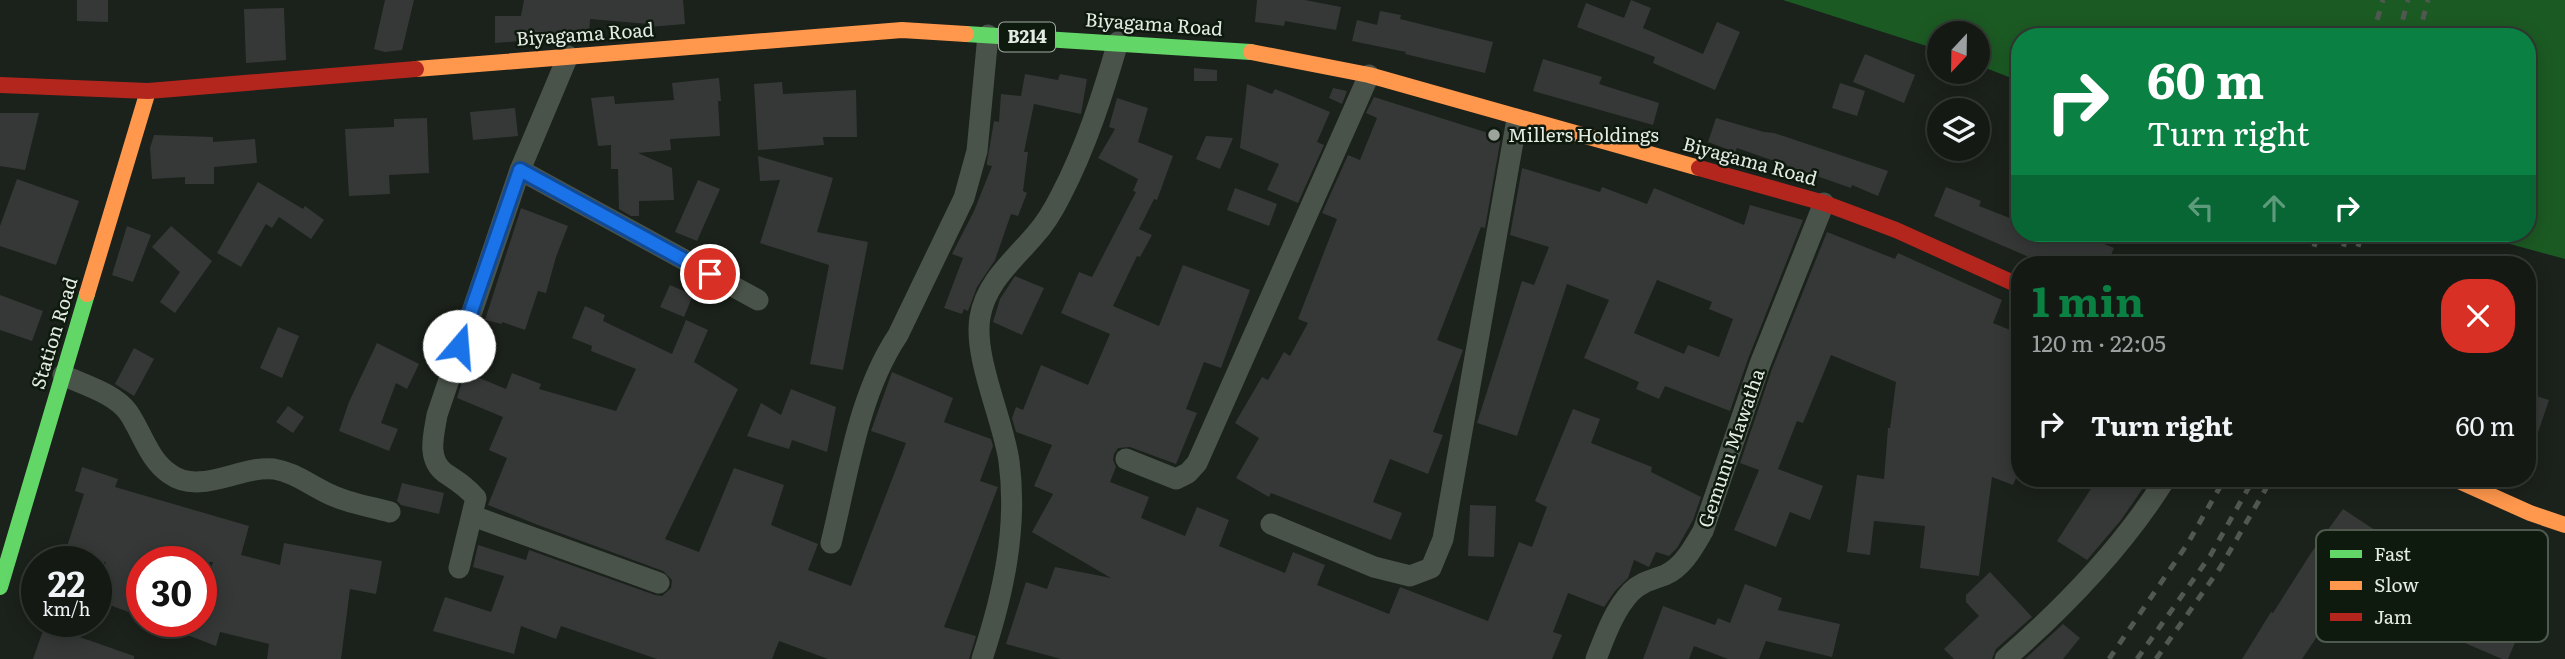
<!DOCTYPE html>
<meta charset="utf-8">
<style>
body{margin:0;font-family:Literata,serif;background:#1d221d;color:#f1f3f6;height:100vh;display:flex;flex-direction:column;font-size:26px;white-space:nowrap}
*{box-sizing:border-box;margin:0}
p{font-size:23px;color:#9da0a0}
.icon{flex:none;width:38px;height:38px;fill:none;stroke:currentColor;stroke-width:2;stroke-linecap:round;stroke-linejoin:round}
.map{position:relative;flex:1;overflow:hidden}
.drawer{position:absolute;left:2011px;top:256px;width:525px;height:231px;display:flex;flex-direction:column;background:#141914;border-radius:28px;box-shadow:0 4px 18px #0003,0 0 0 2px #333834}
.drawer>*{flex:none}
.banner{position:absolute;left:2011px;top:28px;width:525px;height:214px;border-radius:28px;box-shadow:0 4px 18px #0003,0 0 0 2px #333834;background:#0b8043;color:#fff;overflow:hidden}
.needle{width:46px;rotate:202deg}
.buttons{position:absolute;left:1927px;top:21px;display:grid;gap:14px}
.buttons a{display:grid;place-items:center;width:63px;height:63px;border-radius:50%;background:#141914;box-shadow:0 4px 18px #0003,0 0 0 2px #333834;font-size:35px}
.speed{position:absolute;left:21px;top:546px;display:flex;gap:14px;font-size:35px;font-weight:700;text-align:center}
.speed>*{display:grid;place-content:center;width:91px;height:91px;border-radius:50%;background:#141914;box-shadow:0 4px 18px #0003,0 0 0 2px #333834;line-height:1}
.speed small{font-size:18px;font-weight:400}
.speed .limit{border:10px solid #d22;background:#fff;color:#111}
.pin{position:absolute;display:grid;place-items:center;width:60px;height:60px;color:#fff;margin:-30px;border:4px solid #fff;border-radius:50%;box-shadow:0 2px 7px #0007}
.me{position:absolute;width:77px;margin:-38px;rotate:18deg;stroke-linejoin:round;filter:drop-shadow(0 0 5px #0008)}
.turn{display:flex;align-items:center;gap:24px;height:147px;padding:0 21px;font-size:32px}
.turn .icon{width:91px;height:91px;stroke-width:2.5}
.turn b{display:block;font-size:49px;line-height:60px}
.lanes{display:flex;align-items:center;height:66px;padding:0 21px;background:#0003;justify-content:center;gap:35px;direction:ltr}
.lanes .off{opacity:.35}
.round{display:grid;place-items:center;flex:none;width:74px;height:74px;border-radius:28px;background:#1d221d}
.head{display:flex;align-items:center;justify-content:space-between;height:119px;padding:0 21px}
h1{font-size:42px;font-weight:700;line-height:52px;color:#0b8043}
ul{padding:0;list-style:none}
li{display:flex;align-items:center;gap:21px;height:98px;padding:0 21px}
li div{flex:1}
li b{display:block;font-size:26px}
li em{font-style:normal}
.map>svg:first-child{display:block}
</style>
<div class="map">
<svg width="2565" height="659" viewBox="0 0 2565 659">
<rect width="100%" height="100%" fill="#1b211b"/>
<!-- water -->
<polygon fill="#1c5a23" points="1783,0 2565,0 2565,259 2469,233 2527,233 2527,37 2020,37 2019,81 1978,65 1978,33 1939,33 1939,50"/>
<!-- building -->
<g fill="#363838" fill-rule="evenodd">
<polygon points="77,0 108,0 108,22 77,21"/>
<polygon points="385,0 414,0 402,50 385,52 374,49"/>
<polygon points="524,0 683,0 685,24 649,27 649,24 590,19 589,35 495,43 495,16 521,16"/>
<polygon points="1257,0 1305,0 1341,7 1336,30 1285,21 1284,26 1255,22"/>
<polygon points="1631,0 1651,8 1643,28 1703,54 1717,22 1740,32 1715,90 1653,63 1655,57 1577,27 1586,3 1624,18"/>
<polygon points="284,8 286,60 246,63 244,9"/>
<polygon points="1380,11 1401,15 1400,19 1493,42 1485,73 1405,54 1406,52 1352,41 1357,20 1377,25"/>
<polygon points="1865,54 1915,75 1904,103 1853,82"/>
<polygon points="1543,59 1602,77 1599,84 1659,103 1653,125 1533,91"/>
<polygon points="1194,68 1217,70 1217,81 1194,81"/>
<polygon points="1025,74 1058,80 1060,74 1087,79 1081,114 1034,104 1024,152 1028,152 1023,191 1027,193 1018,216 1011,214 995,260 977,287 968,311 964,309 962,314 944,308 963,258 952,254 974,211 992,166 987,165 987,162 994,121 999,122 1001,94 1021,96"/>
<polygon points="719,78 721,101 718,101 720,136 670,139 671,150 638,153 672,168 674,200 639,201 639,216 631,216 619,209 618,169 611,169 611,145 598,146 591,98 614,96 615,104 674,100 672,83"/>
<polygon points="782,82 783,94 856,90 857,137 823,137 824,145 758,150 754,84"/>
<polygon points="1840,83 1865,91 1857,116 1832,108"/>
<polygon points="1247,84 1272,94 1275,89 1330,112 1317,142 1324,145 1298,203 1267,190 1279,164 1240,148"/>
<polygon points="1333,88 1347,91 1342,104 1329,98"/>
<polygon points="1374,97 1501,137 1485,228 1481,227 1437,340 1463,350 1433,432 1443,435 1428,474 1390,459 1373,502 1402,513 1391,540 1271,493 1269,497 1236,478 1259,438 1235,423 1262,377 1268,380 1284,352 1290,356 1308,323 1298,319 1337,219 1322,213 1348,155 1360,160 1377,118 1366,113"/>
<polygon points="1117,98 1148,108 1138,142 1173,156 1157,200 1154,199 1139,229 1152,235 1140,257 1137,256 1113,306 1159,326 1183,265 1250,290 1221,368 1204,362 1186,409 1197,413 1176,464 1130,447 1118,448 1114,454 1113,460 1116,467 1110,482 1149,497 1141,518 1185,536 1197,507 1229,520 1219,546 1285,573 1293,552 1325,565 1317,585 1389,614 1400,587 1488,621 1519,542 1532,547 1547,507 1535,501 1573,409 1600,419 1591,443 1652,467 1651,472 1701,497 1693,520 1677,548 1669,556 1656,552 1649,567 1634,560 1628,578 1615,591 1604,607 1568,593 1553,632 1562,635 1552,659 1061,659 1006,644 1026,582 1047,589 1055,567 1111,578 1032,532 1053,494 1034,486 1052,445 1016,432 1012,418 1016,407 1023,410 1041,365 1088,385 1110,334 1061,313 1079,272 1092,277 1136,192 1133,191 1138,179 1098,158 1115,129 1109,127"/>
<polygon points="515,108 518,136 473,140 470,112"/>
<polygon points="0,113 39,113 25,170 0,166"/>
<polygon points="427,118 429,173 389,175 390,194 349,196 345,129 394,127 394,119"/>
<polygon points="1716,118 1764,132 1774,133 1888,171 1878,196 1852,185 1851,188 1737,148 1735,152 1708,142"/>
<polygon points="154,135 213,137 213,142 255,139 257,163 214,167 214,184 185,184 185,177 152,179 150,148"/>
<polygon points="1206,136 1233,138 1220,169 1196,159"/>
<polygon points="758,156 833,178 817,232 868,242 843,370 810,364 829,265 760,243 780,180 760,181"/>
<path d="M1522 168 1600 192 1602 187 1647 204 1654 188 1744 225 1750 205 1803 220 1748 359 1730 411 1665 386 1659 399 1636 389 1639 382 1584 358 1609 300 1567 284 1517 436 1477 423 1522 281 1534 285 1549 247 1510 235ZM1657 280 1712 302 1709 309 1733 319 1719 357 1688 345 1684 354 1634 333Z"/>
<polygon points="17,179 79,201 56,265 0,246 0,226"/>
<polygon points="698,180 720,189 697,241 675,232"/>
<polygon points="258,182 303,209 305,206 324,220 311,239 279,217 272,228 266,224 241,267 217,253"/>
<polygon points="1946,187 1981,201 1979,206 2020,222 2020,233 2069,233 2087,241 2088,237 2114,248 2107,264 2045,264 1934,216"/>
<polygon points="1235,188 1277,204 1269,226 1227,210"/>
<polygon points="521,208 568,226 556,257 546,293 538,291 525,330 502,322 502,324 485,320"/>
<polygon points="127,226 151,235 133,282 112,275"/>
<polygon points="171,226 212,261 175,313 160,302 180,272 152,247"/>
<polygon points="1827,232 1895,259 1898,253 2002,300 1993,323 2020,334 2020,469 2013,485 1992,477 1979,576 1920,568 1925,526 1874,521 1870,555 1847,552 1857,475 1884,479 1888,428 1890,428 1896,382 1831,355 1803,423 1797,421 1778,469 1823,486 1810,520 1790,512 1776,547 1734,530 1759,470 1740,463 1772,369"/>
<polygon points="1015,276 1044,288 1022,335 993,322 1000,299"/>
<polygon points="670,285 693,295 684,317 660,307"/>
<polygon points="0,295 43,311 32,341 0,330"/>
<polygon points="585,306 605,315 603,321 672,354 686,320 708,330 694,362 738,389 665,539 699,552 734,468 784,485 771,525 818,544 808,570 851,586 906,443 871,431 892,372 953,398 944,422 991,439 993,446 980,481 998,487 944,627 976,636 969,659 828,659 779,641 772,659 657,659 561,626 556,639 521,626 514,654 433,631 445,597 491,612 504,576 473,567 478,545 526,560 529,550 655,595 662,596 671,588 672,580 663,571 538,525 488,505 507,458 489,450 503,417 457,398 465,372 506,389 512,373 541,384 539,389 616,411 636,369 591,351 592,346 572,338"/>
<polygon points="278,327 299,336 282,378 260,368"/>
<polygon points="377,343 419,364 407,389 396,383 381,423 398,429 389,451 339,431 349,402"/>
<polygon points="134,348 154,359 134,396 115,384"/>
<polygon points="791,389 836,407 827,452 792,440 789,449 747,436 761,403 781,415"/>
<polygon points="2527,393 2549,400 2530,456 2527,456"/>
<polygon points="288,406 304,417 293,433 276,422"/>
<polygon points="82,467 118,479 115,487 249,526 241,555 280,565 284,543 382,561 376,594 350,589 341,659 267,659 269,644 220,632 216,646 156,623 201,621 201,601 213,562 142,562 142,617 96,600 96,587 106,562 62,562 84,494 75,491"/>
<polygon points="2098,478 2150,478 2121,520 2087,560 2057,541"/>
<polygon points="402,483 444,493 439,514 401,505 397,501"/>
<polygon points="1470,505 1496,506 1494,557 1468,556"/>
<polygon points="2343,509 2384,536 2302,659 2242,659 2271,612 2273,613 2311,553"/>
<polygon points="1990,572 2032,617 1996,649 1992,659 1954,659 1944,649 1979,616 1966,602 1966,595"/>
<polygon points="1745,584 1782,598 1778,610 1840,624 1832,657 1766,641 1759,659 1728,659 1694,646 1689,659 1643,659 1663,606 1715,625 1718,618 1730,623"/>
<polygon points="2484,601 2525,619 2508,659 2502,659 2465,643"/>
<polygon points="2063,624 2080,638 2063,659 2025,659"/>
<polygon points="45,625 134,656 134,659 33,659"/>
</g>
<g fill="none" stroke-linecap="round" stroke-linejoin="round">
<!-- street -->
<g stroke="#4a534a" stroke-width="21">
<polyline points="520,170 758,300"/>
<path d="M63 375C84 385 114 393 128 412 142 432 148 459 170 474 200 496 241 465 274 469 293 472 307 483 323 491 343 502 368 506 390 512"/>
<polyline points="1126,459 1176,479 1188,473 1197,463 1369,75"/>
<polyline points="473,516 659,583"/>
<polyline points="1271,524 1374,567 1410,576 1431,568 1443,539 1517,119"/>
<path d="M831 543C848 474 858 395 898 335L964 198 977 151 988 35"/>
<path d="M459 568 476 498C467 487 457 481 445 473 426 459 434 434 437 415L520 170 568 56"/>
<path d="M982 659C1003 595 1018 529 1009 461 1003 419 973 357 980 317 986 282 1013 261 1035 235 1045 224 1054 209 1061 195 1086 147 1103 94 1118 42"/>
<path d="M1596 659C1605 636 1614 610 1631 592 1641 582 1652 580 1665 575 1683 567 1693 548 1703 531L1760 364 1824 203"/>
<path d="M2005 659C2066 606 2123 547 2166 478"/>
</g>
<!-- fast -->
<g stroke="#63d668" stroke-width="16">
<polyline points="966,34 1251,52"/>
<polyline points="0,587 87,294"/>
</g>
<!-- slow -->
<g stroke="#ff974d" stroke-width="16">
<polyline points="1251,52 1369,75 1699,168"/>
<polyline points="416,69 902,30 966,34"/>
<polyline points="87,294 148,91"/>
<polyline points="2452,478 2530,513 2565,525"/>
</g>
<!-- jam -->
<g stroke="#b3261e" stroke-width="16">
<polyline points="0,85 148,91 416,69"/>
<polyline points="1699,168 1824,203 1896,230 2020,286"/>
</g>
<!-- rail -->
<g stroke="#515851" stroke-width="5" stroke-dasharray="9 9" stroke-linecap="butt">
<polyline points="2372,37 2383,0"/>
<polyline points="2398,37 2408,0"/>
<polyline points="2418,37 2428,0"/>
<polyline points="2309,264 2318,233"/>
<polyline points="2339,264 2347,233"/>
<polyline points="2353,264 2362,233"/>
<polyline points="2109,659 2188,543 2225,478"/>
<polyline points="2137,659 2210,556 2254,478"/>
<polyline points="2156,659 2220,568 2272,478"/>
</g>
</g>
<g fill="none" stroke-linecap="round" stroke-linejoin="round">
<!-- route casing -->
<g stroke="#114b97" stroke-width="18">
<polyline id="route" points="459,346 520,170 710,274"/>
</g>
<!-- route -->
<use href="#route" stroke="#1a73e8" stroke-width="12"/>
</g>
<!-- markers -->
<circle fill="#9da49c" stroke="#0f1a0f" stroke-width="2.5" cx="1494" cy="135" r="7"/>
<g text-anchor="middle" stroke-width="5" stroke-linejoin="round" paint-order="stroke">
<!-- shield labels -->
<rect fill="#0f1a0f" stroke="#a3aca3" stroke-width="2" x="999" y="22.5" width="56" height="29" rx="5"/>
<g font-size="18" font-weight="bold" fill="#e3ebe2">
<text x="1027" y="43">B214</text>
</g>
<!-- street labels -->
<g font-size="19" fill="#e3ebe2" stroke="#0f1a0f">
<text transform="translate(1154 24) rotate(4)" y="7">Biyagama Road</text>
<text transform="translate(585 34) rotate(-4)" y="7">Biyagama Road</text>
<text transform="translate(1750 161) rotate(15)" y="7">Biyagama Road</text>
<text transform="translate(54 333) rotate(-73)" y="7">Station Road</text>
<text transform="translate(1731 448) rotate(-71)" y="7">Gemunu Mawatha</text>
</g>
<!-- poi labels -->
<g font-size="19" fill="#e3ebe2" stroke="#0f1a0f" text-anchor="start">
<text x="1508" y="142">Millers Holdings</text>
</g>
</g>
<!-- legend -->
<rect x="2316" y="530" width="232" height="112" rx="10" fill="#0f1a0f" stroke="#4f594e" stroke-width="2"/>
<rect x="2330" y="550" width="32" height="8" fill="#63d668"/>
<rect x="2330" y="581" width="32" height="9" fill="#ff974d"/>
<rect x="2330" y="613" width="32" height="8" fill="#b3261e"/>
<g font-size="19" fill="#e3ebe2">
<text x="2374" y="561">Fast</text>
<text x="2374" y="592">Slow</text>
<text x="2374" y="624">Jam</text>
</g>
</svg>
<div class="buttons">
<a><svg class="needle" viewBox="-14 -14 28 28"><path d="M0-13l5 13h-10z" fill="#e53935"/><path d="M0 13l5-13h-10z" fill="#9da0a0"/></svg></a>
<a><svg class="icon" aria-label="layers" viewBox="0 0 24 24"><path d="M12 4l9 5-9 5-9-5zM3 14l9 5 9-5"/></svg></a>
</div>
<div class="speed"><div>22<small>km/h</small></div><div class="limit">30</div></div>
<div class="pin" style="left:710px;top:274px;background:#d93025"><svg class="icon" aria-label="arrive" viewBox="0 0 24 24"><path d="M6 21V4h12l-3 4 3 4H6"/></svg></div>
<svg class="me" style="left:459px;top:346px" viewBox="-20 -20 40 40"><circle r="19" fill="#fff"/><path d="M0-13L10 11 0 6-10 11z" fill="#1a73e8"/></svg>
<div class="banner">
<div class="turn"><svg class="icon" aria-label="right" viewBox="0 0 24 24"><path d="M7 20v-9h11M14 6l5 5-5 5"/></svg><div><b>60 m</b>Turn right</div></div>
<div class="lanes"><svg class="icon off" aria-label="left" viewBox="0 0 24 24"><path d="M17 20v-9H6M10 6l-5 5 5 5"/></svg><svg class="icon off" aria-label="ahead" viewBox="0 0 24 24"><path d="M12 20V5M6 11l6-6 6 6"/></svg><svg class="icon" aria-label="right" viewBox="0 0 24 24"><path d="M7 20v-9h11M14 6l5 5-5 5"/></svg></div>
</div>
<section class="drawer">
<div class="head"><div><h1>1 min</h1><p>120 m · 22:05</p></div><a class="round" style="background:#d93025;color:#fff"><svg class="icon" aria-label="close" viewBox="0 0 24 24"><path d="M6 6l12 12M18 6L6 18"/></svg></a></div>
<ul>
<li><svg class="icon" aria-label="right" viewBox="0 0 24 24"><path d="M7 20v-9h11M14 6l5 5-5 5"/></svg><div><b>Turn right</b></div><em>60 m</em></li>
</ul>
</section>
</div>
